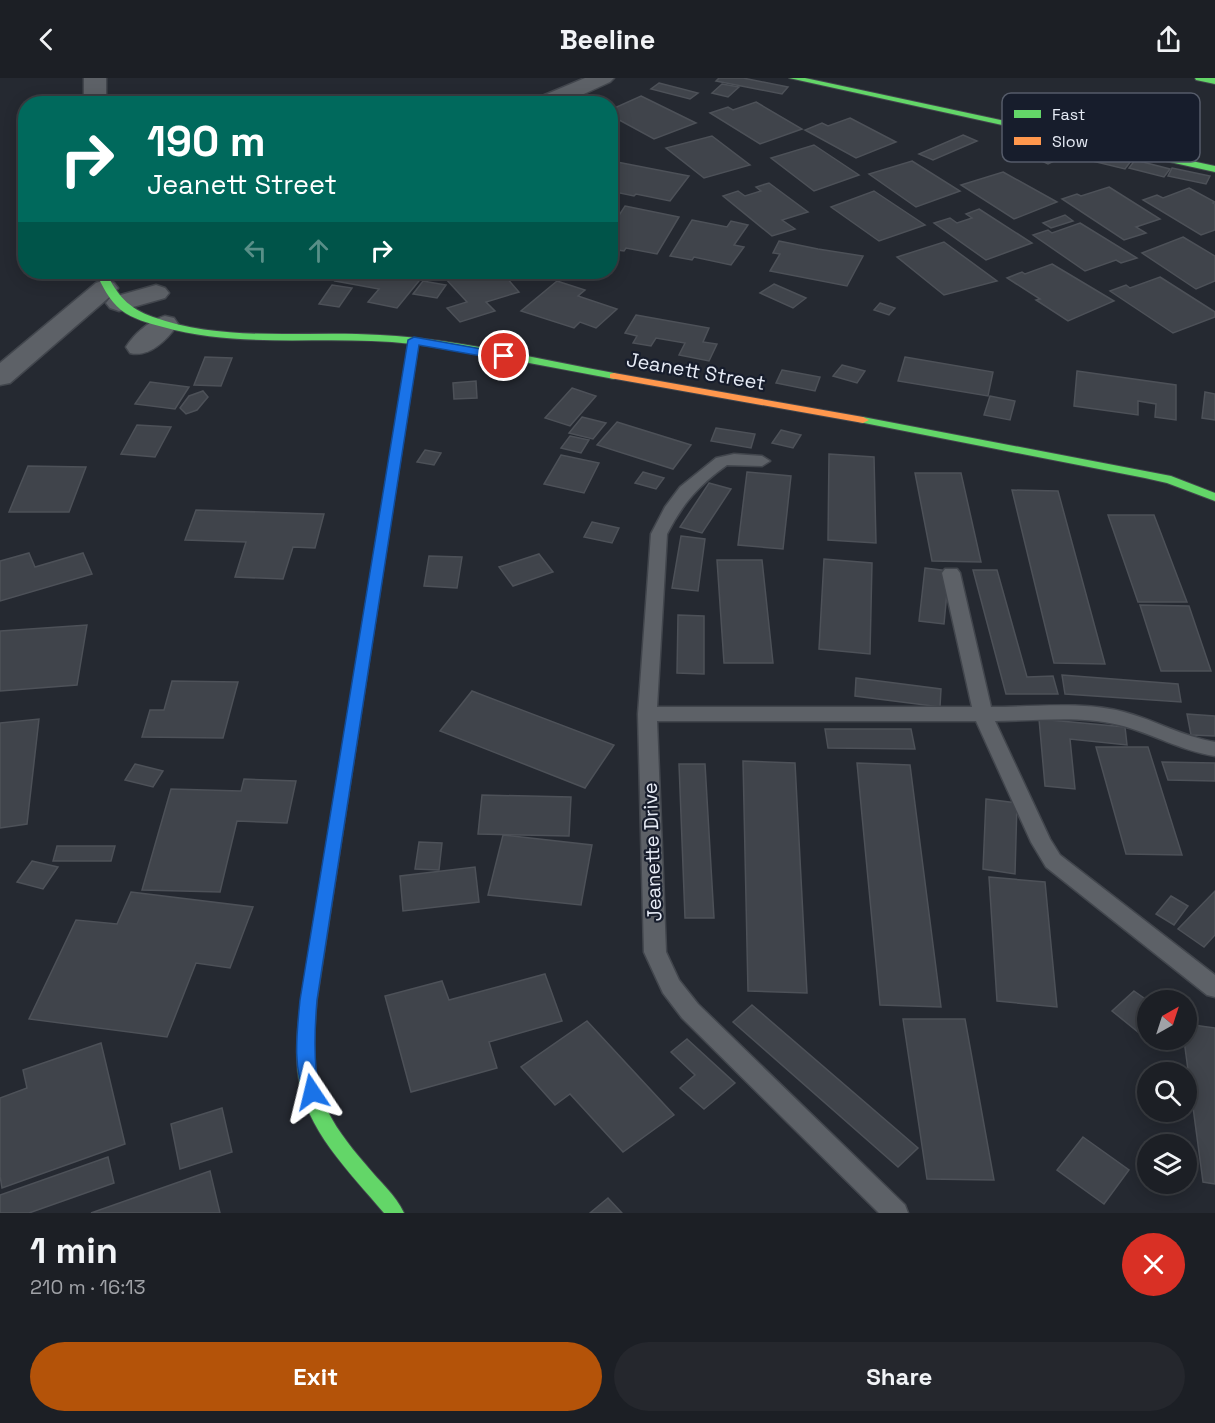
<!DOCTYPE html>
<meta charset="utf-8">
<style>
body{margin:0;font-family:"Space Grotesk",sans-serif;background:#25272d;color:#f1f3f6;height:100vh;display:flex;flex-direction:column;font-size:22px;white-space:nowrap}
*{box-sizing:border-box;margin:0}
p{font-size:20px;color:#a0a2a7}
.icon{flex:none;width:33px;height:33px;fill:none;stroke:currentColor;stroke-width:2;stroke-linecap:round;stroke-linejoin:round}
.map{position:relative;height:1135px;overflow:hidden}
.drawer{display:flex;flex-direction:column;background:#1c1f25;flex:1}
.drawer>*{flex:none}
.guide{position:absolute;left:18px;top:18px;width:600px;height:183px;border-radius:24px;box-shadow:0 3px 15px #0003,0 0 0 2px #3a3d42;background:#00695c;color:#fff;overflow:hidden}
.needle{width:39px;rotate:39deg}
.buttons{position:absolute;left:1137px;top:912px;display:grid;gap:12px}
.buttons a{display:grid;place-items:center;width:60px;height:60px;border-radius:50%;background:#1c1f25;box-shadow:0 3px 15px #0003,0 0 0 2px #3a3d42;font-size:30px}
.pin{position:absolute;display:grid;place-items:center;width:51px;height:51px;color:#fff;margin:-26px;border:3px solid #fff;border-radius:50%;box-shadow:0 2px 6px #0007}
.me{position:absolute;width:66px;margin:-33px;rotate:350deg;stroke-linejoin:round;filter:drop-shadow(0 0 4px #0008)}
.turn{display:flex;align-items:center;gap:21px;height:126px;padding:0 30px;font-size:27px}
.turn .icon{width:78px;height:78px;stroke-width:2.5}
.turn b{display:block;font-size:42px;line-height:51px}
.lanes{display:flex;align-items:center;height:57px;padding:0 30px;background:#0003;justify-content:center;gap:30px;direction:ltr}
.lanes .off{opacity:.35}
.round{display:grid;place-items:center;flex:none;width:63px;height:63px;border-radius:32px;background:#25272d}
.head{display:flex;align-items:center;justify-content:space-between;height:102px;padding:0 30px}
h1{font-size:36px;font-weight:700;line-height:45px}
.primary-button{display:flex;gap:12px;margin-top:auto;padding:12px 30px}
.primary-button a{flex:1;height:69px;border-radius:36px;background:#b45309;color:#fff;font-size:24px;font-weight:700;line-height:69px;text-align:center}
.primary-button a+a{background:#25272d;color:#f1f3f6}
header{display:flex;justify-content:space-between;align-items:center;height:78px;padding:0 30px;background:#1c1f25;font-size:27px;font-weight:700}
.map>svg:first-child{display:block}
</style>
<header><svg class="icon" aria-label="back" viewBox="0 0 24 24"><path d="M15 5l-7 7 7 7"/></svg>Beeline<svg class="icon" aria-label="share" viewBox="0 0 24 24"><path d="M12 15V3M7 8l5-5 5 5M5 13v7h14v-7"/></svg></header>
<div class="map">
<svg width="1215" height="1135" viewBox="0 0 1215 1135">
<rect width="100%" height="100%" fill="#252931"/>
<!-- building -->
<g fill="#40444b" stroke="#4d5158" stroke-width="1.5">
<polygon points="719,0 743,0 788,9 782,16 716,3"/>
<polygon points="659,5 698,15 690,21 651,11"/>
<polygon points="722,6 739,9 728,19 712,15"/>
<polygon points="641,18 696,45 654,61 610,37 610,32"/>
<polygon points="756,24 802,51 760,66 710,35 728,29 733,32"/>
<polygon points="850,40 896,64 856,80 805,52 822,45 828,48"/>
<polygon points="963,57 977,63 933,82 919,76"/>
<polygon points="712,58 750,87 704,100 666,70"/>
<polygon points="814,67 859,97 814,113 771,80"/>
<polygon points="1056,68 1071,75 1048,86 1033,79"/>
<polygon points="1085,72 1131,83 1125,91 1080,80"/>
<polygon points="1135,82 1170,91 1164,99 1129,90"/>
<polygon points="912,83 960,113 916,129 869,96"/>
<polygon points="617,84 689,98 670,123 636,116 634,118 610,113 610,102 616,96 610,95 610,91"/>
<polygon points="1172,90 1210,98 1206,106 1168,98"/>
<polygon points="1003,94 1057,124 1014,141 961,107"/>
<polygon points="769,105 808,134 782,142 795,151 772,158 723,118 738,113 745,118 761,113 756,109"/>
<polygon points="1109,109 1160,141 1136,149 1146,155 1124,162 1062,121 1077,116 1081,118"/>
<polygon points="1189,110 1215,124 1213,125 1215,126 1215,152 1201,157 1143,122 1157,117 1163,120"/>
<polygon points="874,113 925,147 879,163 831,129"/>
<polygon points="625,128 679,139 657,176 626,170 624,173 610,171 610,151"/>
<polygon points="979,131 1032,165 986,182 934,145 950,140 957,145 972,140 966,136"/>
<polygon points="1065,137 1073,143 1051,150 1043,145"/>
<polygon points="692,142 727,149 731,143 748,147 734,167 744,169 731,187 694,179 692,182 670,178"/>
<polygon points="1080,145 1137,180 1121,185 1116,182 1085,193 1033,157 1048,152 1052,155"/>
<polygon points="1183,159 1215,178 1215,203 1196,211 1142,175"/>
<polygon points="779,163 818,171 863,178 847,208 770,193 780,176 773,175"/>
<polygon points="944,164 997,203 944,217 897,179"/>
<polygon points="1052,186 1114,223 1068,243 1036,222 1040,221 1007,200 1022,194 1025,196"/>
<polygon points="343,194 401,194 423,198 397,230 368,224 379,211 335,203"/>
<polygon points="464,194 482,194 490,202 505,198 519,214 486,224 495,233 460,244 447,230 467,224 444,199"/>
<polygon points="1160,199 1215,234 1215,239 1173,255 1110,213 1126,207 1130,210"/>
<polygon points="423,203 446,207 437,220 413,216"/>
<polygon points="557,203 585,212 578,218 617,231 596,250 580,244 574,250 521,233"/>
<polygon points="774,206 806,220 793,230 760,215"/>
<polygon points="332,207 352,210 339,229 319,226"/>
<polygon points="880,225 895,230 889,237 874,232"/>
<polygon points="636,237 709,250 703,264 717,266 709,283 679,277 685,265 656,260 651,268 633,265 637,258 625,255"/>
<polygon points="205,279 232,280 221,308 194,307"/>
<polygon points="905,279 993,294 988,318 898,303"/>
<polygon points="842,287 865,293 857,305 833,298"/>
<polygon points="782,292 820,299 815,313 776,305"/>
<polygon points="1077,293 1176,307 1176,342 1155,339 1156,326 1138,323 1138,337 1074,328"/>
<polygon points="476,303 477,320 454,321 453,305"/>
<polygon points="150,304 189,309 175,331 135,326"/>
<polygon points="572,310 596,318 570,348 545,340"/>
<polygon points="203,313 208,319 197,332 186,336 180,330 189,318"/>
<polygon points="1205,314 1215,316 1215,342 1202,340"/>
<polygon points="990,318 1015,323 1010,342 984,337"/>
<polygon points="582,339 606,345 593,361 569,355"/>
<polygon points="617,344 691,367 673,391 597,367"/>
<polygon points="137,347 171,349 155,379 121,376"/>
<polygon points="716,350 755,356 751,370 711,363"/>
<polygon points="781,352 801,357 793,370 772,365"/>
<polygon points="570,358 589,362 581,375 561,370"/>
<polygon points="425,372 441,375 434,387 417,384"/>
<polygon points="829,376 874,379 876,465 828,462"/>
<polygon points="561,377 599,385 584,415 544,406"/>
<polygon points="28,388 86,389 69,434 9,434"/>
<polygon points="643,394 664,400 656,411 635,405"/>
<polygon points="747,394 791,398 783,471 738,467"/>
<polygon points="915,395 961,395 981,484 932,483"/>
<polygon points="709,405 731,411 702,455 680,449"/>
<polygon points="1012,412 1058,413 1105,586 1054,585"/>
<polygon points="196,432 324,436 315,470 293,469 283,501 235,499 246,464 185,462"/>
<polygon points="1108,437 1154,437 1187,524 1138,524"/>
<polygon points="592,444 619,450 612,465 584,459"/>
<polygon points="681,458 705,461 698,513 672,510"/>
<polygon points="29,475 35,489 83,475 92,496 0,523 0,483"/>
<polygon points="539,476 553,494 513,508 499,489"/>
<polygon points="429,478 462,479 457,510 424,508"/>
<polygon points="824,481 872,485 870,576 819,571"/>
<polygon points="717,482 762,482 773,585 724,585"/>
<polygon points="925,490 949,493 944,546 919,543"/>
<polygon points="973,492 997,492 1027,599 1053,598 1058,616 1006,616"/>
<polygon points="1140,527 1189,528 1211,593 1161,593"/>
<polygon points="678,537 704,538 704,596 677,595"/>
<polygon points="87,547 77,607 0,613 0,553"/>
<polygon points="1062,597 1178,606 1181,624 1065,616"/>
<polygon points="856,600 941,611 940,629 855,618"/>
<polygon points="172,603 238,604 223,660 142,659 150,632 164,632"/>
<polygon points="472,613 614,667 585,710 440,653"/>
<polygon points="1187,636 1215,638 1215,658 1191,657"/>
<polygon points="39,641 27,746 0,750 0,645"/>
<polygon points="1039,641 1125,649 1127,667 1070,661 1075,711 1045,708"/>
<polygon points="825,651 911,651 915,671 828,670"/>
<polygon points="1096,669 1148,669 1182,777 1126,776"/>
<polygon points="743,683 795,685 807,915 748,913"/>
<polygon points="1162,684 1215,685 1215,703 1168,702"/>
<polygon points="857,685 910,687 941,929 880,927"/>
<polygon points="135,686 163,693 153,709 125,702"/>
<polygon points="679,686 705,686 714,840 685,840"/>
<polygon points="244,701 296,703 287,745 237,743 220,814 142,812 171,711 241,713"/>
<polygon points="482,717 571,719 569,758 478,756"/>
<polygon points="986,721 1017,725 1015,796 983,791"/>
<polygon points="503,757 592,767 581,827 488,817"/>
<polygon points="419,764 442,765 439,792 415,791"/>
<polygon points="57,768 115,768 111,783 53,783"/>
<polygon points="32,783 58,789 43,811 17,804"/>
<polygon points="475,789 479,824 403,833 400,798"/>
<polygon points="989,799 1045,804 1057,929 997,923"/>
<polygon points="1215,813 1215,857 1204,869 1178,851"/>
<polygon points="131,814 253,829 230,890 196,885 167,959 29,941 76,842 117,846"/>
<polygon points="1171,818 1188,828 1174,847 1156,836"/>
<polygon points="545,896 562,943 489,964 497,990 411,1014 385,918 442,903 449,922"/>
<polygon points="1134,913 1148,923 1148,945 1138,954 1112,933"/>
<polygon points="752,927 918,1070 898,1089 733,944"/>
<polygon points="903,941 965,941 994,1102 927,1101"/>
<polygon points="587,943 674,1037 623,1074 570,1016 555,1027 521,989"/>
<polygon points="1186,946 1215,950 1215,1106 1203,1104 1184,962 1186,962"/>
<polygon points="687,961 735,1005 704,1031 680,1010 695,997 671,974"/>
<polygon points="101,965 125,1066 2,1110 0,1098 0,1020 27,1010 23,992"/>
<polygon points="222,1030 232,1074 180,1091 171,1046"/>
<polygon points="1083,1059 1129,1092 1104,1126 1057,1092"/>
<polygon points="108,1079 114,1105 29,1135 0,1135 0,1117"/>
<polygon points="210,1093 220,1135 91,1135"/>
<polygon points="608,1120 622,1135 590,1135"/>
</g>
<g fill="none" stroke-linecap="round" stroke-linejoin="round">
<!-- lane casing -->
<g stroke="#42464d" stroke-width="3">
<path id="lane" d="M734 376 762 378 770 383 762 388 727 387C699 407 683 425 667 456L657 629H972L942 495 945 491H957L960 495 991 629C1033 629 1082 623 1124 634 1155 642 1183 659 1215 664V678C1181 673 1152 655 1119 647 1080 637 1035 643 995 643L1050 761 1060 777 1215 897V919L1207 917 1046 789 1031 764 976 643H657L666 874 679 902 698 926 905 1127 908 1135H879L682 940 663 915 644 874 638 636 651 456 665 429 680 409 716 380Z"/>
</g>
<!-- street casing -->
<g stroke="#42464d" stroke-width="3">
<g id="street">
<rect x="84" y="0" width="22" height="26"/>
<polygon points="585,0 614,0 610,4 562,26 532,26 535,21"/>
<polygon points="105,202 114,205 118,210 114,215 10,305 0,307 0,285 96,205"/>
<polygon points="156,207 165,210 169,215 165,220 119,233 110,230 106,225 110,220"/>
<path d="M165 238 174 240 178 246C167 262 149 280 130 275L126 269C134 256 150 242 165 238Z"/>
</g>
</g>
<!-- fast casing -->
<g stroke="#42464d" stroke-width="2">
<g id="fast">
<polygon points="789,0 805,0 1215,88 1215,94"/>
<polygon points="1195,0 1215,0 1215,6 1196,2"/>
<path d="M96 194H106C117 217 128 230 153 239 225 265 305 252 380 257 459 261 536 281 614 295L620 298 614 301C547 289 480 274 412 266 329 256 244 272 163 249 148 245 133 241 121 232 109 222 102 208 96 194Z"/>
<polygon points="863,339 1171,398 1215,415 1215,423 1167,405 1145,400 859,344 857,342 859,340"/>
<path d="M376 497 382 501 317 922C310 1001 314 1027 367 1088 379 1103 396 1117 404 1135H384C349 1093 305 1052 298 996 295 971 298 946 301 922L370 501Z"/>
</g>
</g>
<!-- slow casing -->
<g stroke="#42464d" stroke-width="2">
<g id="slow">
<polygon points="414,260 419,263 382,501 376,505 370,501 409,263"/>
<polygon points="614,295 863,339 869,342 863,345 610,300 610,296"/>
</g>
</g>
<!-- lane -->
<use href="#lane" fill="#5d6167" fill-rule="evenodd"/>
<!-- street -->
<use href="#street" fill="#5d6167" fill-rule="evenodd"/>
<!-- fast -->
<use href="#fast" fill="#63d668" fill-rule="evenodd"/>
<!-- slow -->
<use href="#slow" fill="#ff974d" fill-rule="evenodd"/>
</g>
<!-- route -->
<path fill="#1a73e8" stroke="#114b97" stroke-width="1.5" d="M414 259 504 275 509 278 504 282 419 267 317 922C315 946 314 967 316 991 317 1001 323 1011 318 1020L312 1022 306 1020C292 990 297 954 300 922L408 262Z"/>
<g text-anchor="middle" stroke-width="4.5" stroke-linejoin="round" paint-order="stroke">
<!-- street labels -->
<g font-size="20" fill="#e7ecf6" stroke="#171d2c">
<text transform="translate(696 293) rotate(10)" y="7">Jeanett Street</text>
<text transform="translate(652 774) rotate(-92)" y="7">Jeanette Drive</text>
</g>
</g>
<!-- legend -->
<rect x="1002" y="15" width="198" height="69" rx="9" fill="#171d2c" stroke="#555b69" stroke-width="1.5"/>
<rect x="1014" y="32" width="27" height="8" fill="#63d668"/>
<rect x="1014" y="59" width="27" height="8" fill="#ff974d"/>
<g font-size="16" fill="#e7ecf6">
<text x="1052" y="42">Fast</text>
<text x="1052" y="69">Slow</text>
</g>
</svg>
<div class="buttons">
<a><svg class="needle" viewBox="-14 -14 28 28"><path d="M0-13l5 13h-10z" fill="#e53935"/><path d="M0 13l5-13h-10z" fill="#a0a2a7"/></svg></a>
<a><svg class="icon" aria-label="search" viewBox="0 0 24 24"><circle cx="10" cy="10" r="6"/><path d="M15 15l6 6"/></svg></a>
<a><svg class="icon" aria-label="layers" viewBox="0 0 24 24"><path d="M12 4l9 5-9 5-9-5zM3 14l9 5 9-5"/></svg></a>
</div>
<div class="pin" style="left:504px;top:278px;background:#d93025"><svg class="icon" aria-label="arrive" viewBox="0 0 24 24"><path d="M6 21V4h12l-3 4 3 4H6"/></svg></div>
<svg class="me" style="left:312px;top:1014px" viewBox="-20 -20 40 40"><path d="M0-17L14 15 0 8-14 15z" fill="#1a73e8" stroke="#fff" stroke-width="4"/></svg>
<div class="guide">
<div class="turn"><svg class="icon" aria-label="right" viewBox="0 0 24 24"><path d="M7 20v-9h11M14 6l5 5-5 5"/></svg><div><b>190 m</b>Jeanett Street</div></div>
<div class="lanes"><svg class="icon off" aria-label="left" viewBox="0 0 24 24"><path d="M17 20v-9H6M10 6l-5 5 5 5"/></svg><svg class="icon off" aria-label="ahead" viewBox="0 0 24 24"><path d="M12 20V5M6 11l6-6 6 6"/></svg><svg class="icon" aria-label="right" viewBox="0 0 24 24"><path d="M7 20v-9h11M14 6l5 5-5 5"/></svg></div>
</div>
</div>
<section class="drawer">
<div class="head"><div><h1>1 min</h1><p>210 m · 16:13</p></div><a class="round" style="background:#d93025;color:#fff"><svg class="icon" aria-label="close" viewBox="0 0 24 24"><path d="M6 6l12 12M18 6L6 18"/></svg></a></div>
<div class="primary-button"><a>Exit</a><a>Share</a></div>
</section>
